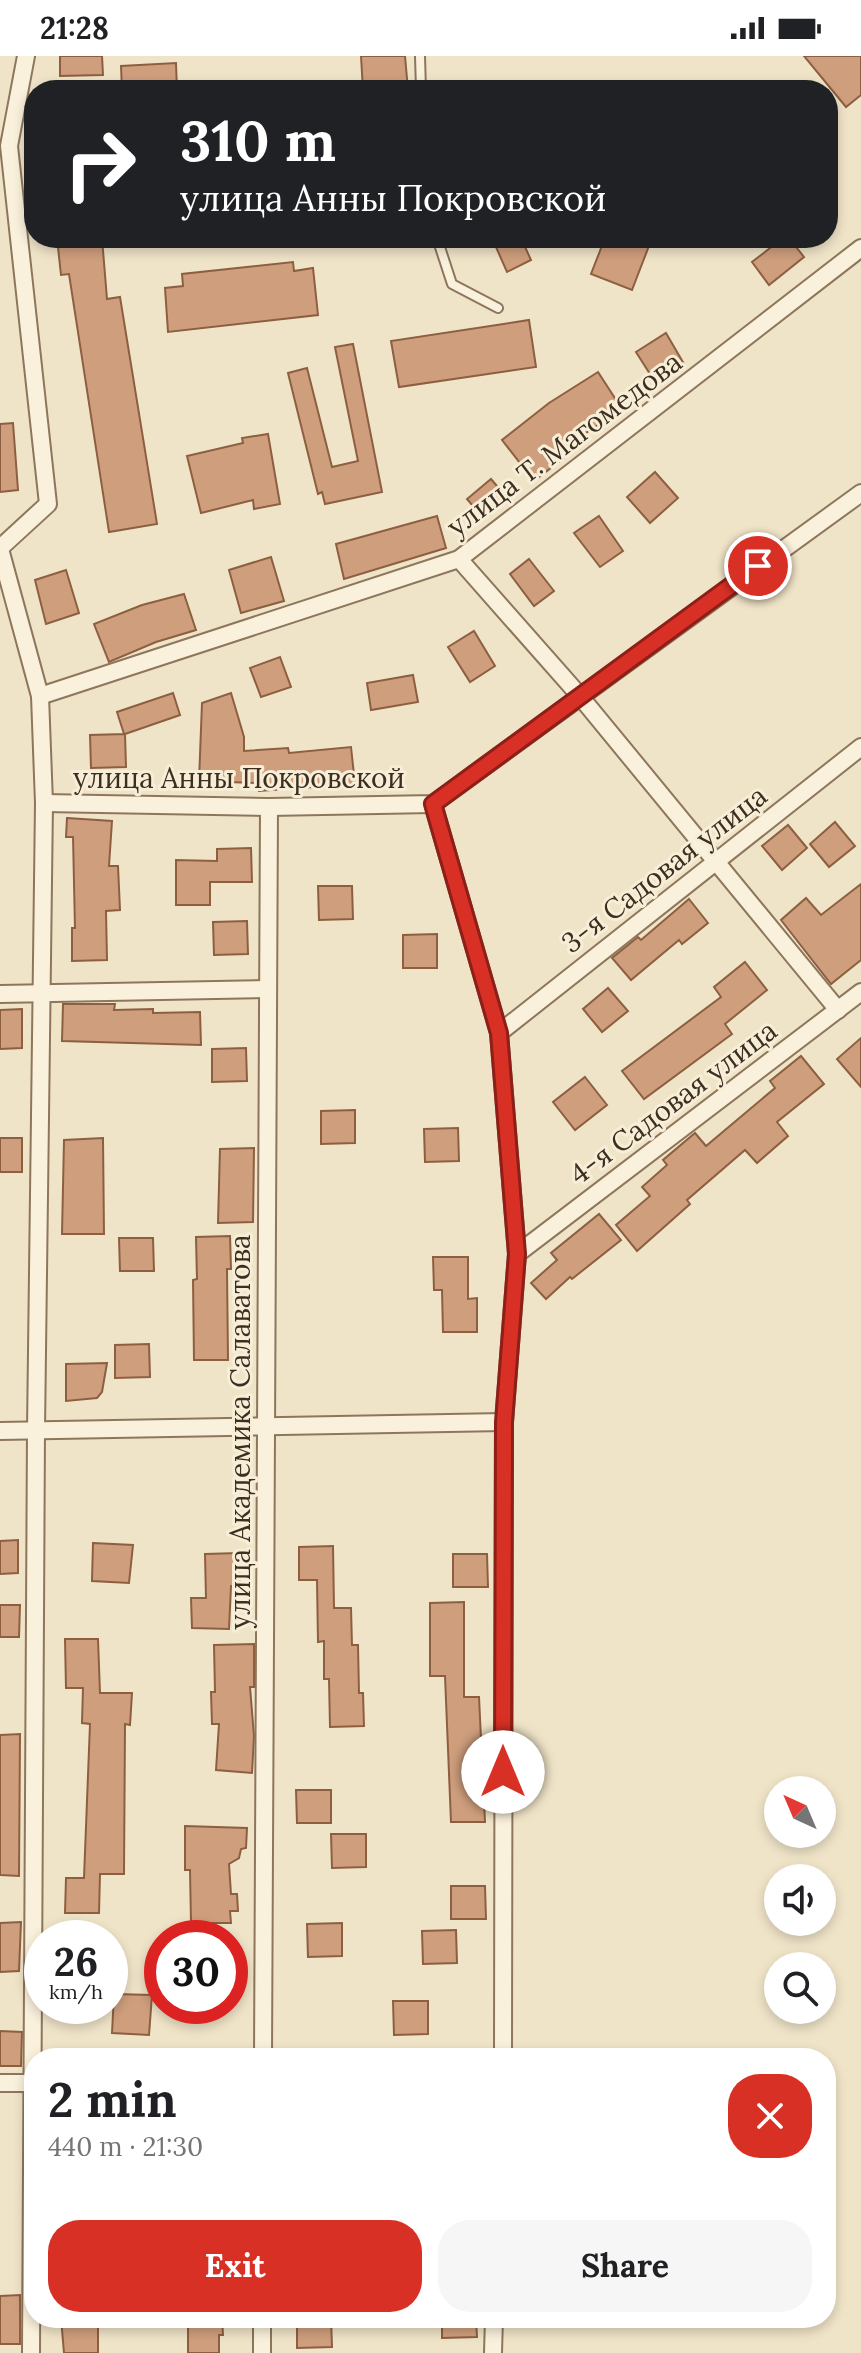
<!DOCTYPE html>
<meta charset="utf-8">
<style>
body{margin:0;font-family:Lora,serif;background:#f6f6f6;color:#202124;height:100vh;display:flex;flex-direction:column;font-size:30px;white-space:nowrap}
*{box-sizing:border-box;margin:0}
p{font-size:26px;color:#757577}
.icon{flex:none;width:44px;height:44px;fill:none;stroke:currentColor;stroke-width:2;stroke-linecap:round;stroke-linejoin:round}
.map{position:relative;flex:1;overflow:hidden}
.panel{position:absolute;left:24px;top:1992px;width:812px;height:280px;display:flex;flex-direction:column;background:#fff;border-radius:32px;box-shadow:0 4px 12px #0003}
.panel>*{flex:none}
.top-card{position:absolute;left:24px;top:24px;width:814px;height:168px;border-radius:32px;box-shadow:0 4px 12px #0003;background:#202124;color:#fff;overflow:hidden}
.needle{width:52px;rotate:316deg}
.tools{position:absolute;left:764px;top:1720px;display:grid;gap:16px}
.tools a{display:grid;place-items:center;width:72px;height:72px;border-radius:50%;background:#fff;box-shadow:0 4px 12px #0003;font-size:40px}
.speed{position:absolute;left:24px;top:1864px;display:flex;gap:16px;font-size:40px;font-weight:700;text-align:center}
.speed>*{display:grid;place-content:center;width:104px;height:104px;border-radius:50%;background:#fff;box-shadow:0 4px 12px #0003;line-height:1}
.speed small{font-size:20px;font-weight:400}
.speed .limit{border:12px solid #d22;background:#fff;color:#111}
.pin{position:absolute;display:grid;place-items:center;width:68px;height:68px;color:#fff;margin:-34px;border:4px solid #fff;border-radius:50%;box-shadow:0 2px 8px #0007}
.me{position:absolute;width:88px;margin:-44px;rotate:0deg;stroke-linejoin:round;filter:drop-shadow(0 0 6px #0008)}
.turn{display:flex;align-items:center;gap:28px;height:168px;padding:0 24px;font-size:36px}
.turn .icon{width:104px;height:104px;stroke-width:2.5}
.turn b{display:block;font-size:56px;line-height:68px}
.round{display:grid;place-items:center;flex:none;width:84px;height:84px;border-radius:32px;background:#f6f6f6}
.summary{display:flex;align-items:center;justify-content:space-between;height:136px;padding:0 24px}
h1{font-size:48px;font-weight:800;line-height:60px}
.button{display:flex;gap:16px;margin-top:auto;padding:16px 24px}
.button a{flex:1;height:92px;border-radius:32px;background:#d93025;color:#fff;font-size:32px;font-weight:800;line-height:92px;text-align:center}
.button a+a{background:#f6f6f6;color:#202124}
.status{display:flex;justify-content:space-between;align-items:center;height:56px;padding:0 40px;background:#fff;direction:ltr}
.status svg{height:22px;fill:currentColor}
.map>svg:first-child{display:block}
</style>
<div class="status"><b>21:28</b><svg viewBox="0 0 49 12"><path d="M0 12V9h3v3zM5 12V6h3v6zM10 12V3h3v9zM15 12V0h3v12zM26 1h20v11H26zM47 4h2v5h-2z"/></svg></div>
<div class="map">
<svg width="861" height="2297" viewBox="0 0 861 2297">
<rect width="100%" height="100%" fill="#f0e4c8"/>
<!-- building -->
<g fill="#cf9f7d" stroke="#8d5f41" stroke-width="2">
<polygon points="60,0 102,0 103,19 60,20"/>
<polygon points="361,0 405,0 408,34 363,34"/>
<polygon points="804,0 861,0 861,39 846,51"/>
<polygon points="176,7 177,34 122,34 121,10"/>
<polygon points="57,182 102,182 107,243 120,241 157,468 109,476 69,218 61,219"/>
<polygon points="492,182 521,182 531,204 507,216"/>
<polygon points="605,182 652,182 632,234 591,218"/>
<polygon points="783,182 789,182 804,201 769,229 752,206"/>
<polygon points="293,206 294,215 313,212 318,259 168,276 165,232 183,230 182,218"/>
<polygon points="529,264 536,311 399,331 391,285"/>
<polygon points="666,277 684,308 655,326 636,296"/>
<polygon points="353,288 382,436 325,448 322,436 318,438 288,317 307,312 332,411 358,405 335,291"/>
<polygon points="598,316 622,353 574,385 578,391 534,425 502,384 549,347"/>
<polygon points="13,367 18,434 0,436 0,368"/>
<polygon points="268,378 280,448 254,453 253,444 201,457 187,400 243,387 242,382"/>
<polygon points="655,416 678,442 650,467 627,441"/>
<polygon points="491,423 508,443 484,463 467,443"/>
<polygon points="437,460 446,492 344,523 336,488"/>
<polygon points="599,460 623,495 600,511 574,477"/>
<polygon points="271,501 284,545 241,557 229,514"/>
<polygon points="529,503 554,535 534,550 510,518"/>
<polygon points="66,514 79,557 46,568 35,524"/>
<polygon points="184,538 196,574 156,586 109,606 94,568 142,549"/>
<polygon points="474,575 495,610 470,626 448,591"/>
<polygon points="280,601 291,631 261,641 250,612"/>
<polygon points="413,619 418,646 371,654 367,627"/>
<polygon points="173,637 180,659 125,678 126,711 91,712 90,679 124,678 117,656"/>
<polygon points="231,637 244,681 244,695 288,692 289,697 351,691 355,728 259,735 258,727 199,725 202,647"/>
<polygon points="67,762 112,765 109,810 118,810 120,854 106,855 107,904 72,905 72,872 75,872 73,781 66,781"/>
<polygon points="835,766 855,790 829,811 810,788"/>
<polygon points="788,769 807,792 782,814 762,790"/>
<polygon points="251,792 252,826 210,826 210,849 176,849 176,804 217,805 217,793"/>
<polygon points="861,828 861,904 831,928 781,864 806,842 821,859"/>
<polygon points="318,830 352,830 353,863 319,864"/>
<polygon points="689,843 708,867 682,888 679,884 631,924 612,902 638,881 641,884"/>
<polygon points="247,865 248,898 214,899 213,866"/>
<polygon points="437,878 437,912 403,912 403,879"/>
<polygon points="745,906 767,934 725,968 732,978 644,1043 622,1015 721,941 714,931"/>
<polygon points="608,932 628,955 602,976 583,953"/>
<polygon points="63,948 115,948 114,954 153,953 153,957 200,956 201,989 62,985"/>
<polygon points="22,953 22,992 0,993 0,954"/>
<polygon points="861,982 861,1031 837,1003"/>
<polygon points="246,992 247,1025 212,1026 212,993"/>
<polygon points="801,1000 824,1028 777,1066 788,1080 757,1107 745,1094 687,1144 690,1148 637,1195 616,1169 650,1140 642,1131 667,1109 663,1104 695,1077 706,1090 775,1032 770,1025"/>
<polygon points="585,1021 607,1049 575,1074 553,1046"/>
<polygon points="355,1054 355,1087 321,1088 321,1055"/>
<polygon points="458,1072 459,1105 425,1106 424,1073"/>
<rect x="0" y="1082" width="22" height="34"/>
<polygon points="103,1082 104,1178 62,1178 64,1084"/>
<polygon points="254,1092 253,1166 218,1167 220,1093"/>
<polygon points="599,1158 621,1184 572,1223 570,1221 546,1243 531,1227 557,1204 551,1197"/>
<polygon points="230,1180 231,1213 227,1213 228,1304 194,1304 193,1224 197,1223 196,1181"/>
<polygon points="119,1182 153,1182 154,1215 120,1215"/>
<polygon points="433,1201 468,1201 468,1243 477,1242 477,1276 443,1276 442,1234 434,1234"/>
<polygon points="149,1288 150,1321 115,1322 115,1289"/>
<polygon points="107,1307 102,1336 97,1342 66,1345 66,1308"/>
<polygon points="18,1484 18,1517 0,1518 0,1485"/>
<polygon points="93,1487 133,1489 129,1527 92,1525"/>
<polygon points="333,1490 334,1552 351,1552 352,1589 358,1589 359,1637 363,1637 364,1670 330,1671 329,1623 324,1623 324,1585 318,1586 317,1524 299,1524 299,1491"/>
<polygon points="239,1497 240,1530 231,1530 229,1573 192,1572 191,1542 206,1542 205,1498"/>
<polygon points="453,1498 487,1498 488,1531 453,1531"/>
<polygon points="464,1546 464,1641 479,1641 485,1766 451,1766 445,1620 430,1620 430,1547"/>
<polygon points="0,1549 20,1549 19,1581 0,1581"/>
<polygon points="65,1583 98,1583 100,1637 132,1637 130,1669 125,1668 124,1818 100,1818 99,1857 65,1857 66,1822 84,1822 90,1668 82,1667 83,1632 66,1632"/>
<polygon points="254,1588 254,1631 250,1631 254,1680 252,1717 216,1714 219,1668 212,1668 211,1636 215,1636 214,1589"/>
<polygon points="20,1678 19,1820 0,1819 0,1679"/>
<polygon points="296,1734 331,1734 331,1767 297,1767"/>
<polygon points="185,1770 247,1772 246,1792 241,1793 239,1802 229,1808 231,1838 237,1838 238,1855 230,1855 231,1867 191,1867 190,1814 185,1814"/>
<polygon points="331,1778 366,1778 366,1811 332,1812"/>
<polygon points="451,1830 485,1830 486,1863 451,1863"/>
<polygon points="21,1866 19,1915 0,1916 0,1867"/>
<polygon points="342,1867 342,1900 308,1901 307,1868"/>
<polygon points="456,1874 457,1907 423,1908 422,1875"/>
<polygon points="114,1938 152,1939 149,1979 112,1977"/>
<polygon points="393,1945 428,1945 428,1978 394,1979"/>
<polygon points="0,1975 22,1976 21,2010 0,2010"/>
<polygon points="20,2239 20,2288 0,2288 0,2240"/>
<polygon points="61,2262 98,2262 98,2297 64,2297"/>
<polygon points="188,2262 222,2262 223,2279 219,2279 219,2297 188,2297"/>
<polygon points="297,2262 331,2262 332,2291 297,2292"/>
<polygon points="442,2262 476,2262 477,2281 442,2282"/>
</g>
<g fill="none" stroke-linecap="round" stroke-linejoin="round">
<!-- service casing -->
<g stroke="#8d765c" stroke-width="12">
<g id="service">
<polyline points="420,0 421,34"/>
<polyline points="437,182 452,228 498,252"/>
</g>
</g>
<!-- minor casing -->
<g stroke="#8d765c" stroke-width="20">
<g id="minor">
<polyline points="0,492 48,448 9,90 26,0"/>
<polyline points="0,493 40,640 44,747 36,1374 31,2297"/>
<polyline points="459,503 579,639 838,954"/>
<polyline points="40,640 459,503 861,192"/>
<polyline points="44,747 269,751 433,748 861,437"/>
<polyline points="433,748 499,977 517,1198 504,1366 503,2002"/>
<polyline points="0,938 267,933"/>
<polyline points="499,977 861,691"/>
<polyline points="517,1198 861,936"/>
<polyline points="0,1375 504,1366"/>
<polyline points="263,2002 269,751"/>
<polyline points="0,2027 34,2027"/>
<polyline points="262,2297 262,2262"/>
<polyline points="493,2297 494,2262"/>
</g>
</g>
<!-- service -->
<use href="#service" stroke="#faf1dc" stroke-width="8"/>
<!-- minor -->
<use href="#minor" stroke="#faf1dc" stroke-width="16"/>
</g>
<g fill="none" stroke-linecap="round" stroke-linejoin="round">
<!-- route casing -->
<g stroke="#8d1f18" stroke-width="20">
<polyline id="route" points="503,1716 504,1366 517,1198 499,977 433,748 758,510"/>
</g>
<!-- route -->
<use href="#route" stroke="#d93025" stroke-width="14"/>
</g>
<g text-anchor="middle" stroke-width="6" stroke-linejoin="round" paint-order="stroke">
<!-- street labels -->
<g font-size="28" fill="#3d2e20" stroke="#f7eed8">
<text transform="translate(564 388) rotate(-37)" y="10">улица Т. Магомедова</text>
<text x="239" y="732">улица Анны Покровской</text>
<text transform="translate(664 813) rotate(-38)" y="10">3-я Садовая улица</text>
<text transform="translate(673 1046) rotate(-37)" y="10">4-я Садовая улица</text>
<text transform="translate(240 1376) rotate(-90)" y="10">улица Академика Салаватова</text>
</g>
</g>
</svg>
<div class="tools">
<a><svg class="needle" viewBox="-14 -14 28 28"><path d="M0-13l5 13h-10z" fill="#e53935"/><path d="M0 13l5-13h-10z" fill="#757577"/></svg></a>
<a><svg class="icon" aria-label="sound" viewBox="0 0 24 24"><path d="M4 9h4l5-4v14l-5-4H4zM17 9q2 3 0 6"/></svg></a>
<a><svg class="icon" aria-label="search" viewBox="0 0 24 24"><circle cx="10" cy="10" r="6"/><path d="M15 15l6 6"/></svg></a>
</div>
<div class="speed"><div>26<small>km/h</small></div><div class="limit">30</div></div>
<div class="pin" style="left:758px;top:510px;background:#d93025"><svg class="icon" aria-label="arrive" viewBox="0 0 24 24"><path d="M6 21V4h12l-3 4 3 4H6"/></svg></div>
<svg class="me" style="left:503px;top:1716px" viewBox="-20 -20 40 40"><circle r="19" fill="#fff"/><path d="M0-13L10 11 0 6-10 11z" fill="#d93025"/></svg>
<div class="top-card">
<div class="turn"><svg class="icon" aria-label="right" viewBox="0 0 24 24"><path d="M7 20v-9h11M14 6l5 5-5 5"/></svg><div><b>310 m</b>улица Анны Покровской</div></div>
</div>
<section class="panel">
<div class="summary"><div><h1>2 min</h1><p>440 m · 21:30</p></div><a class="round" style="background:#d93025;color:#fff"><svg class="icon" aria-label="close" viewBox="0 0 24 24"><path d="M6 6l12 12M18 6L6 18"/></svg></a></div>
<div class="button"><a>Exit</a><a>Share</a></div>
</section>
</div>
